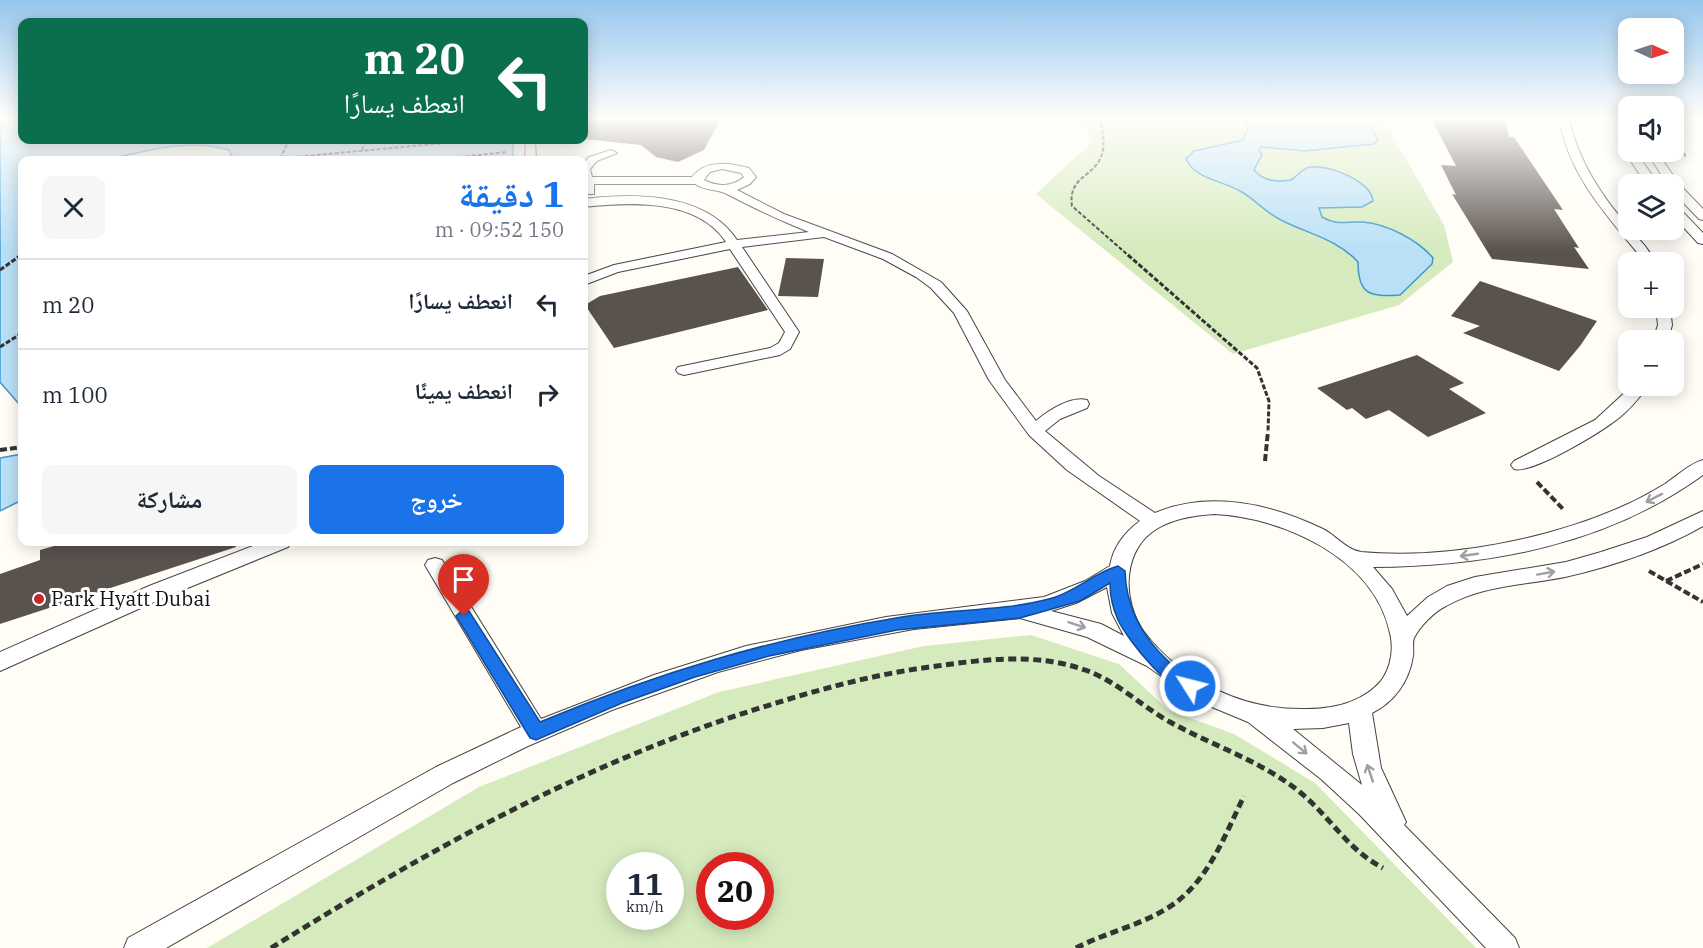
<!DOCTYPE html>
<html lang="ar">
<meta charset="utf-8">
<style>
body{margin:0;font-family:"IBM Plex Serif","Noto Naskh Arabic",serif;background:#f6f6f7;color:#1f2937;direction:rtl;height:100vh;display:flex;flex-direction:column;font-size:22px;white-space:nowrap}
*{box-sizing:border-box;margin:0}
p{font-size:20px;color:#747a83}
.icon{flex:none;width:33px;height:33px;fill:none;stroke:currentColor;stroke-width:2;stroke-linecap:round;stroke-linejoin:round}
.map{position:relative;flex:1;overflow:hidden;direction:ltr}
.panel{position:absolute;left:18px;top:156px;width:570px;height:390px;display:flex;flex-direction:column;background:#fff;border-radius:12px;box-shadow:0 3px 15px #0003;direction:rtl}
.panel>*{flex:none}
.banner{position:absolute;left:18px;top:18px;width:570px;height:126px;border-radius:12px;box-shadow:0 3px 15px #0003;direction:rtl;background:#0b6e4f;color:#fff;overflow:hidden}
.needle{width:39px;rotate:93deg}
.tools{position:absolute;left:1618px;top:18px;display:grid;gap:12px}
.tools a{display:grid;place-items:center;width:66px;height:66px;border-radius:12px;background:#fff;box-shadow:0 3px 15px #0003;font-size:30px}
.speed{position:absolute;left:606px;top:852px;display:flex;gap:12px;font-size:30px;font-weight:700;text-align:center}
.speed>*{display:grid;place-content:center;width:78px;height:78px;border-radius:50%;background:#fff;box-shadow:0 3px 15px #0003;line-height:1}
.speed small{font-size:15px;font-weight:400}
.speed .limit{border:9px solid #d22;background:#fff;color:#111}
.pin{position:absolute;display:grid;place-items:center;width:51px;height:51px;color:#fff;margin:-62px -26px;border-radius:50% 50% 50% 0;rotate:-45deg;box-shadow:0 0 6px #0007}
.pin .icon{rotate:45deg}
.me{position:absolute;width:66px;margin:-33px;rotate:306deg;stroke-linejoin:round;filter:drop-shadow(0 0 4px #0008)}
.turn{display:flex;align-items:center;gap:21px;height:126px;padding:0 24px;font-size:27px}
.turn .icon{width:78px;height:78px;stroke-width:2.5}
.turn b{display:block;font-size:42px;line-height:51px}
.round{display:grid;place-items:center;flex:none;width:63px;height:63px;border-radius:12px;background:#f6f6f7}
.summary{display:flex;align-items:center;justify-content:space-between;height:102px;padding:0 24px}
h1{font-size:36px;font-weight:800;line-height:45px;color:#1a73e8}
.cta{display:flex;gap:12px;margin-top:auto;padding:12px 24px}
.cta a{flex:1;height:69px;border-radius:12px;background:#1a73e8;color:#fff;font-size:24px;font-weight:800;line-height:69px;text-align:center}
.cta a+a{background:#f6f6f7;color:#1f2937}
ul{padding:0;list-style:none}
li{display:flex;align-items:center;gap:18px;height:90px;padding:0 24px;border-top:2px solid #e0e1e3}
li div{flex:1}
li b{display:block;font-size:22px}
li em{font-style:normal}
.map>svg:first-child{display:block}
</style>
<div class="map">
<svg width="1703" height="948" viewBox="0 0 1703 948">
<rect width="100%" height="100%" fill="#fffdf5"/>
<!-- green -->
<g fill="#d5ebbd" fill-rule="evenodd">
<polygon points="1077,119 1383,119 1444,225 1453,262 1399,305 1233,354 1036,194 1093,141"/>
<path d="M1031 635 1119 664 1168 710 1234 734 1315 783 1476 948H207L479 787 719 692 924 646ZM620 866H670V916H620ZM710 866H760V916H710Z"/>
</g>
<!-- water -->
<g fill="#b9e0f7" stroke="#3f96cf" stroke-width="1.5">
<path d="M0 119H22V140H513V160H234L229 150C190 138 144 151 106 160 89 165 42 160 22 160V416L19 404 0 382Z"/>
<path d="M1245 119H1368L1378 140 1374 144 1305 151 1261 147 1259 150 1262 155 1254 170C1264 182 1278 182 1291 180 1299 175 1301 169 1310 167 1328 164 1371 181 1373 201L1362 207 1319 208 1322 217C1337 226 1347 221 1363 222 1387 224 1418 240 1433 258L1432 264 1400 295C1370 297 1358 295 1358 262 1337 239 1308 234 1281 220 1266 213 1255 199 1240 191 1223 181 1195 179 1186 159L1194 151 1243 140 1248 129Z"/>
<polygon points="22,454 22,500 0,511 0,458"/>
</g>
<!-- building -->
<g fill="#5a524d">
<polygon points="584,118 675,120 721,118 704,150 678,162 656,157 641,145 584,139"/>
<polygon points="1431,118 1505,118 1509,137 1514,137 1563,210 1554,209 1579,248 1574,247 1589,269 1492,259 1452,194 1456,195 1441,165 1456,166"/>
<polygon points="786,258 824,259 818,297 778,296"/>
<polygon points="738,267 768,310 614,348 585,305 600,296"/>
<polygon points="1480,281 1597,321 1580,346 1559,371 1463,333 1480,326 1451,316"/>
<polygon points="1417,355 1464,383 1449,389 1486,413 1428,437 1389,410 1366,419 1352,408 1347,410 1317,388"/>
<polygon points="68,542 235,542 236,547 0,624 0,574 40,560 40,550"/>
</g>
<g fill="none" stroke-linecap="round" stroke-linejoin="round">
<!-- service casing -->
<g stroke="#444" stroke-width="2">
<g id="service">
<path d="M1559 118H1569C1578 162 1603 198 1631 230 1639 240 1650 249 1654 262H1642L1636 251C1602 210 1568 172 1559 118Z"/>
<polygon points="1619,118 1629,118 1629,147 1624,144"/>
<polygon points="526,140 535,141 536,160 525,160"/>
<polygon points="1629,149 1629,152 1636,152 1658,184 1646,184 1625,152"/>
<path d="M611 150 617 153 597 161 590 169 592 177H692C706 159 729 163 749 168L756 177 750 184 737 190 784 214 892 254 941 282 967 311 1005 380 1036 421C1048 411 1070 396 1087 400L1089 404 1087 408 1060 419 1045 431 1099 476 1155 513C1210 490 1271 504 1323 529 1335 535 1347 550 1361 552 1446 560 1552 539 1628 504 1641 498 1653 491 1665 484 1677 476 1689 464 1703 460V475C1606 545 1490 566 1373 567L1392 589 1407 616 1428 597 1447 586 1475 577 1566 562 1601 552 1647 537 1703 511V526C1661 550 1613 566 1565 577 1525 585 1483 585 1446 606 1434 612 1420 626 1414 638 1412 643 1414 651 1413 656 1409 682 1394 702 1372 713L1381 768 1406 822 1404 825 1515 938 1519 948H1486L1359 814 1321 779 1248 722 1195 700 1147 666 1087 637 1020 618 914 629 801 650 718 672 612 710 528 746 453 783 166 948H124L128 938 436 767 521 727 425 565 428 560 435 558 442 560 541 719 654 675 746 646 886 617 1044 597 1085 581 1110 566C1113 547 1125 532 1140 521L1067 470 1029 435 989 380 954 313 931 288 916 277 883 259 824 237 742 247 799 332 790 349 780 355 684 375 678 373 676 370 678 367 770 348 779 343 785 332 730 249 618 272 584 285V276L614 265 726 242C697 198 629 202 584 207V199C634 193 705 192 737 240L809 232C780 221 754 208 727 194 717 189 705 191 695 184H594V194H586L584 163 589 157ZM722 169 741 173 744 177C732 187 717 187 704 180L710 172ZM1214 514C1282 517 1375 558 1390 633 1394 648 1391 668 1381 681 1363 702 1334 709 1307 709 1245 711 1182 682 1144 632 1133 617 1127 595 1129 576 1134 529 1171 517 1214 514ZM1107 587 1112 613 1124 636 1101 624 1051 611 1076 603ZM1349 723 1353 754 1362 785 1293 729 1323 728Z"/>
<polygon points="1647,152 1657,152 1679,184 1703,209 1703,220 1699,219 1674,193 1674,184 1667,184"/>
<polygon points="1674,206 1678,207 1703,233 1703,244 1698,243 1674,217"/>
<polygon points="1656,308 1670,308 1672,325 1668,340 1653,340 1658,325"/>
<path d="M1632 386H1648C1640 397 1631 408 1620 417 1603 431 1533 474 1514 469L1511 465 1514 461 1595 420Z"/>
<polygon points="263,542 291,542 288,547 163,598 0,671 0,652 149,586"/>
</g>
</g>
<!-- path-far3 -->
<g stroke="#333" stroke-width="2" stroke-dasharray="4 2" stroke-linecap="butt">
<path d="M1099 118C1119 182 1066 165 1072 206L1129 256"/>
<polyline points="1681,118 1679,139 1686,158"/>
<polyline points="362,150 366,140"/>
<polyline points="280,159 289,140"/>
<polyline points="442,159 507,152"/>
<polyline points="263,160 477,140"/>
<polyline points="19,256 22,254"/>
</g>
<!-- path-far2 -->
<g stroke="#333" stroke-width="3" stroke-dasharray="5 2" stroke-linecap="butt">
<polyline points="1128,255 1257,368 1269,401 1268,432"/>
<polyline points="0,270 21,255"/>
<polyline points="0,347 22,333"/>
<polyline points="19,404 22,403"/>
</g>
<!-- path-far1 -->
<g stroke="#333" stroke-width="4" stroke-dasharray="7 3" stroke-linecap="butt">
<polyline points="0,450 22,447"/>
<polyline points="1265,461 1268,431"/>
<polyline points="1537,482 1563,509"/>
<polyline points="1649,571 1703,602"/>
<polyline points="1666,581 1703,564"/>
</g>
<!-- path -->
<g stroke="#333" stroke-width="5" stroke-dasharray="8 4.5" stroke-linecap="butt">
<path d="M271 948C432 848 591 759 773 704 827 687 881 673 937 666 986 659 1037 653 1085 670 1117 681 1141 706 1170 722 1213 746 1262 761 1301 793 1330 817 1348 850 1383 868"/>
<path d="M1076 948C1105 933 1138 926 1166 909 1207 885 1224 837 1244 796"/>
</g>
<!-- service -->
<use href="#service" fill="#fff" fill-rule="evenodd"/>
</g>
<!-- one-way arrows -->
<defs><path id="oneway-shaft" d="M-6 0H5M1.5-3L5.5 0L1.5 3" fill="none" stroke-width="1.6" stroke-linecap="round" stroke-linejoin="round" transform="scale(1.5)"/></defs>
<g stroke="#a0a0a0">
<use href="#oneway-shaft" transform="translate(1654 498) rotate(153)"/>
<use href="#oneway-shaft" transform="translate(1469 555) rotate(172)"/>
<use href="#oneway-shaft" transform="translate(1546 573) rotate(-10)"/>
<use href="#oneway-shaft" transform="translate(1077 625) rotate(18)"/>
<use href="#oneway-shaft" transform="translate(1300 748) rotate(39)"/>
<use href="#oneway-shaft" transform="translate(1370 773) rotate(-109)"/>
</g>
<!-- sky -->
<linearGradient id="sky" x2="0" y2="1"><stop stop-color="#95c6ee"/><stop offset="0.47" stop-color="#fffefa"/><stop offset="1" stop-color="#fffefa" stop-opacity="0"/></linearGradient>
<rect width="1703" height="251" fill="url(#sky)"/>
<!-- route -->
<path fill="#1a73e8" stroke="#114b97" stroke-width="1.5" d="M1118 566 1125 571C1126 608 1142 637 1169 662 1178 670 1193 675 1198 686L1196 691C1173 699 1127 639 1118 620 1113 609 1110 596 1110 583L1080 601 1020 618 897 630 769 656 695 677 622 703 536 740 530 738 456 616 464 609 469 611 540 722C657 673 770 639 896 618 946 609 999 612 1049 599 1074 593 1093 573 1118 566Z"/>
<!-- markers -->
<circle fill="#c4262e" stroke="#fff" stroke-width="2" cx="39" cy="599" r="6"/>
<g text-anchor="middle" stroke-width="6" stroke-linejoin="round" paint-order="stroke">
<!-- poi labels -->
<g font-size="20" fill="#111" stroke="#fff" text-anchor="start">
<text x="51" y="606">Park Hyatt Dubai</text>
</g>
</g>
</svg>
<div class="tools">
<a><svg class="needle" viewBox="-14 -14 28 28"><path d="M0-13l5 13h-10z" fill="#e53935"/><path d="M0 13l5-13h-10z" fill="#747a83"/></svg></a>
<a><svg class="icon" aria-label="sound" viewBox="0 0 24 24"><path d="M4 9h4l5-4v14l-5-4H4zM17 9q2 3 0 6"/></svg></a>
<a><svg class="icon" aria-label="layers" viewBox="0 0 24 24"><path d="M12 4l9 5-9 5-9-5zM3 14l9 5 9-5"/></svg></a>
<a>+</a>
<a>−</a>
</div>
<div class="speed"><div>11<small>km/h</small></div><div class="limit">20</div></div>
<div class="pin" style="left:464px;top:616px;background:#d93025"><svg class="icon" aria-label="arrive" viewBox="0 0 24 24"><path d="M6 21V4h12l-3 4 3 4H6"/></svg></div>
<svg class="me" style="left:1190px;top:686px" viewBox="-20 -20 40 40"><circle r="17" fill="#1a73e8" stroke="#fff" stroke-width="3"/><path d="M0-11L8 9 0 5-8 9z" fill="#fff"/></svg>
<div class="banner">
<div class="turn"><svg class="icon" aria-label="left" viewBox="0 0 24 24"><path d="M17 20v-9H6M10 6l-5 5 5 5"/></svg><div><b>20 m</b>انعطف يسارًا</div></div>
</div>
<section class="panel">
<div class="summary"><div><h1>1 دقيقة</h1><p>150 m · 09:52</p></div><a class="round"><svg class="icon" aria-label="close" viewBox="0 0 24 24"><path d="M6 6l12 12M18 6L6 18"/></svg></a></div>
<ul>
<li><svg class="icon" aria-label="left" viewBox="0 0 24 24"><path d="M17 20v-9H6M10 6l-5 5 5 5"/></svg><div><b>انعطف يسارًا</b></div><em>20 m</em></li>
<li><svg class="icon" aria-label="right" viewBox="0 0 24 24"><path d="M7 20v-9h11M14 6l5 5-5 5"/></svg><div><b>انعطف يمينًا</b></div><em>100 m</em></li>
</ul>
<div class="cta"><a>خروج</a><a>مشاركة</a></div>
</section>
</div>
